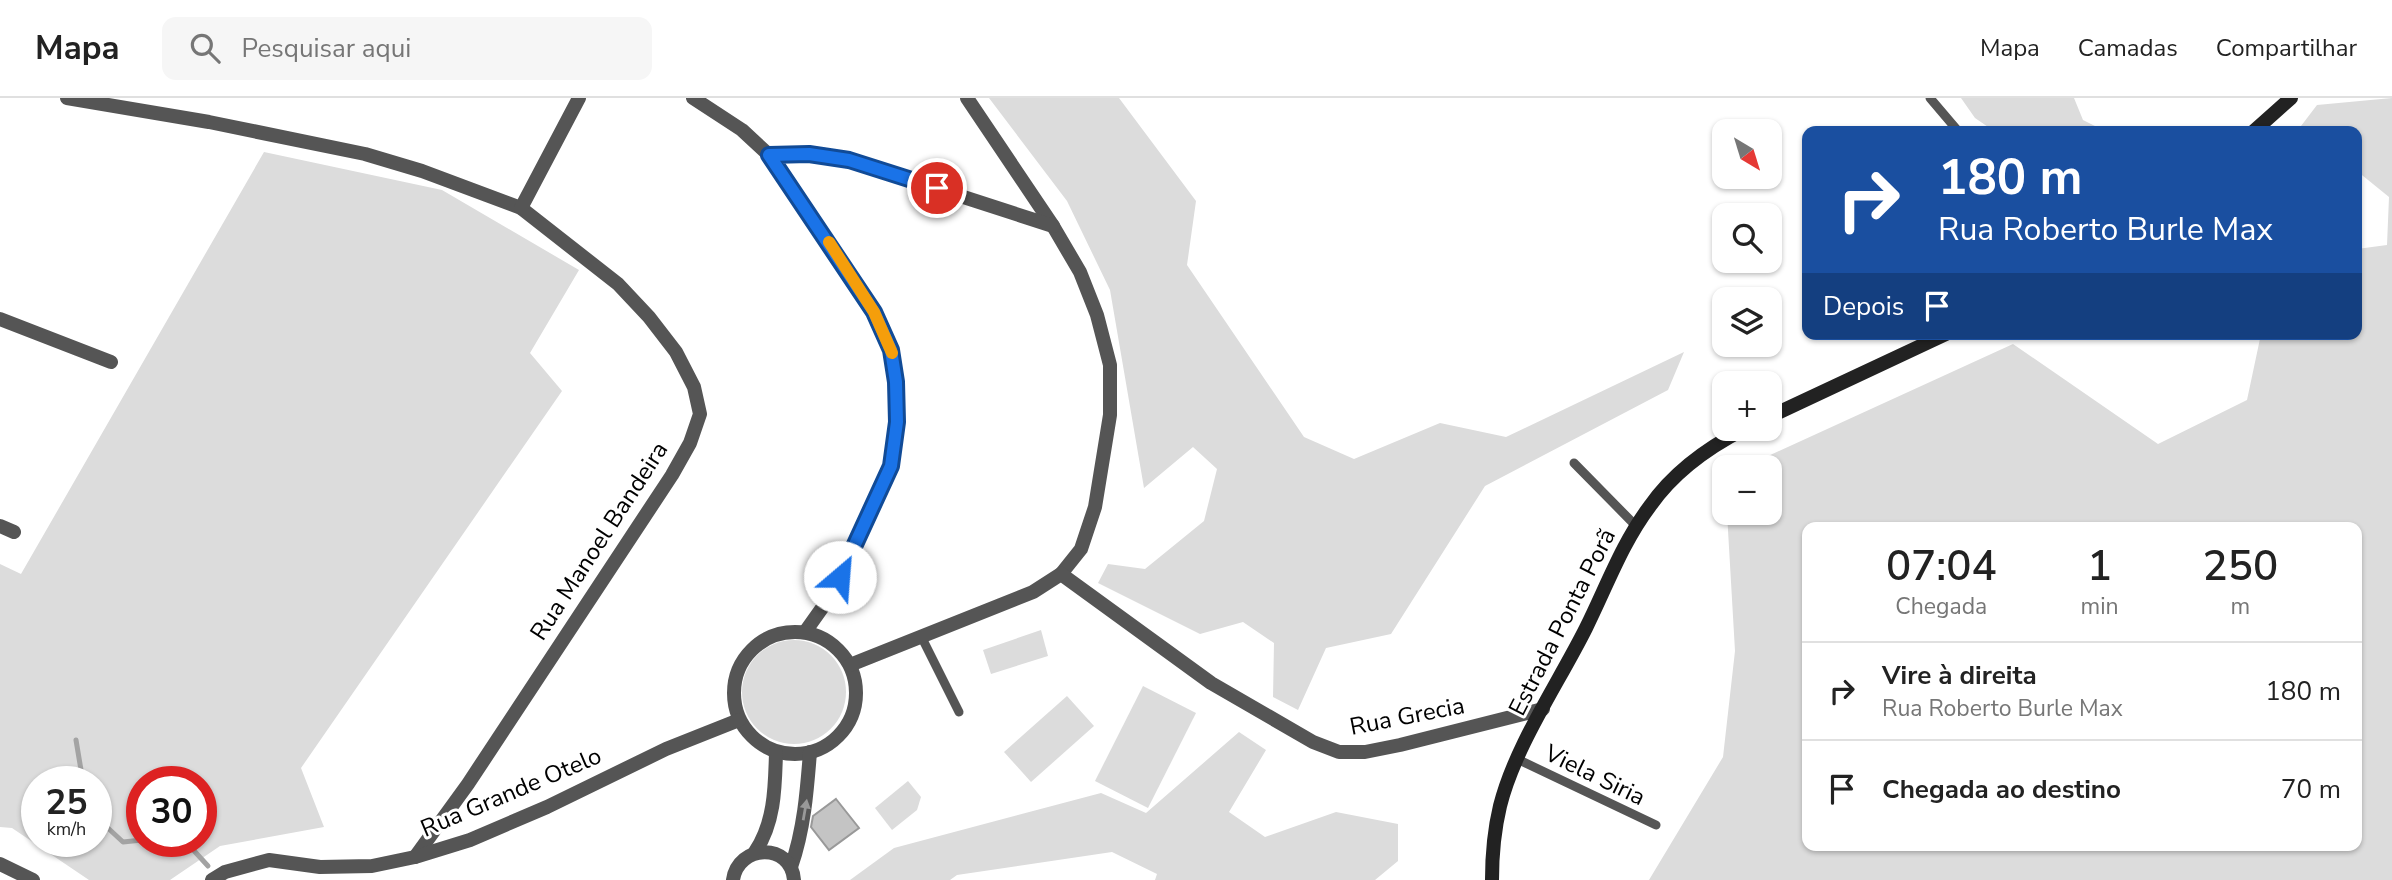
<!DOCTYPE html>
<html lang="pt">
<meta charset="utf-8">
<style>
body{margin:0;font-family:"Nunito Sans",sans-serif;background:#f6f6f6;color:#222;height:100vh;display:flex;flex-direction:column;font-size:26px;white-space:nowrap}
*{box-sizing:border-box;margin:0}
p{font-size:23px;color:#767676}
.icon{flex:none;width:38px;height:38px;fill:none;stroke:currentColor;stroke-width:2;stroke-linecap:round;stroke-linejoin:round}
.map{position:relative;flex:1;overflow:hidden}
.panel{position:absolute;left:1802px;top:424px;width:560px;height:329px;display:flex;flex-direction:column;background:#fff;border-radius:14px;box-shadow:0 2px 5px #0004}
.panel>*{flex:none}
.guide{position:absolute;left:1802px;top:28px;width:560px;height:214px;border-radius:14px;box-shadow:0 2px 5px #0004;background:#1a4fa0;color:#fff;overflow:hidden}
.needle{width:46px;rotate:142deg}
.buttons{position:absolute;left:1712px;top:21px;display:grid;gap:14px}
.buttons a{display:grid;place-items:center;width:70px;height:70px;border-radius:14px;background:#fff;box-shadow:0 2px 5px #0004;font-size:35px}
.speed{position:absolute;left:21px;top:668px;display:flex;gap:14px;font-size:35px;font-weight:700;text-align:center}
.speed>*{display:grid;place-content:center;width:91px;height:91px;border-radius:50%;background:#fff;box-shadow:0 2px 5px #0004;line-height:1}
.speed small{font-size:18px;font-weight:400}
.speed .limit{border:10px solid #d22;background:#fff;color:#111}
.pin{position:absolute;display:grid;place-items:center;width:60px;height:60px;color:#fff;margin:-30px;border:4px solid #fff;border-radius:50%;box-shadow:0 2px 7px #0007}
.me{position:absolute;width:77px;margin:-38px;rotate:27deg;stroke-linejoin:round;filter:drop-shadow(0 0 5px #0008)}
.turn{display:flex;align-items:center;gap:24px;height:147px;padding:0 21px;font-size:32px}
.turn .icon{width:91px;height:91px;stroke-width:2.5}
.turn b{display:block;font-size:49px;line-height:60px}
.then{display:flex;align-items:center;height:66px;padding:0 21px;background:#0003;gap:14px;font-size:26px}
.eta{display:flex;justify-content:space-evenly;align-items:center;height:119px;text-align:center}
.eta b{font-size:42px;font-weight:600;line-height:49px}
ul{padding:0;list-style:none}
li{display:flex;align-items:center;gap:21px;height:98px;padding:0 21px;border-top:2px solid #e0e0e0}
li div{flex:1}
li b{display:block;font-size:26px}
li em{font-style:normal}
header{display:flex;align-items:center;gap:42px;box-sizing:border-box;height:98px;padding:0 35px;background:#fff;border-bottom:2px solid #e0e0e0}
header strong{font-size:33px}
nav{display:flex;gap:38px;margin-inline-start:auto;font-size:24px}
.search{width:490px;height:63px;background:#f6f6f6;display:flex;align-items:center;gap:18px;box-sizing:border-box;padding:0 24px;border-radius:14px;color:#767676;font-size:26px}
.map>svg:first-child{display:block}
</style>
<header>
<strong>Mapa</strong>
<div class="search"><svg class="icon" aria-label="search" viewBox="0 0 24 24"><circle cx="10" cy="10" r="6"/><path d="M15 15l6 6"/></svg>Pesquisar aqui</div>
<nav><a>Mapa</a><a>Camadas</a><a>Compartilhar</a></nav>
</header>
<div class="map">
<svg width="2392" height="782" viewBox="0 0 2392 782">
<rect width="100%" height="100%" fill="#fff"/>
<!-- green -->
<g fill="#dcdcdc" fill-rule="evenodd">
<polygon points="989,0 1119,0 1196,103 1187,167 1304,339 1354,361 1440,325 1506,339 1684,254 1668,292 1485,388 1391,536 1326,550 1298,612 1273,599 1274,545 1243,524 1200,536 1098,485 1108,466 1145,471 1204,423 1217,371 1193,349 1144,390 1110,192 1067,103"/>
<polygon points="1961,0 2074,0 2083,22 2105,33 1994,33 1975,20"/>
<path d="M2392 0V782H1649L1723 659 1735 553 1727 415H1769V369H1744L2013 246 2158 346 2247 302 2261 236H2357V151L2387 147 2389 99 2357 73V33H2308L2301 28 2317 7ZM1808 429H2357V747H1808Z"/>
<path d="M264 54 442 92 579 172 530 255 562 293 301 670 324 729 220 748 170 782H89L12 730 0 729V466L21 476ZM96 684V744H37V684ZM201 684V744H142V684Z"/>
<polygon points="1041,532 1048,558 991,576 983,552"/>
<circle cx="794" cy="594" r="52"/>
<polygon points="1143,588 1196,615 1148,710 1095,683"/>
<polygon points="1067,598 1094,628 1031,684 1004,654"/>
<polygon points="1239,634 1266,652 1229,714 1265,739 1336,714 1398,726 1398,763 1375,782 1155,782 1157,776 1112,754 957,777 950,782 850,782 894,750 1101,695 1146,715"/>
<polygon points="908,683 921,699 917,712 892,732 875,710"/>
</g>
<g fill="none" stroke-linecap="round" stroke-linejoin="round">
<!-- stream -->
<g stroke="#a3a3a3" stroke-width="5">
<polyline points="76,642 83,684"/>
<polyline points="96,719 123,744 142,742"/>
<polyline points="186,744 208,768"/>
</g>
</g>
<!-- building -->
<polygon fill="#c4c4c4" stroke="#999" stroke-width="2" points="836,701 859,730 829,752 811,729 813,718"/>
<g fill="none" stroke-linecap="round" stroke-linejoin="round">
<!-- service -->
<g stroke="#555" stroke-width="9">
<polyline points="1930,0 1958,33"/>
<polyline points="1574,365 1637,429"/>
<polyline points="921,538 959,614"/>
<polyline points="1517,661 1656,727"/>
</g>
<!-- minor -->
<g stroke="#555" stroke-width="14">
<polyline points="67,0 209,24 365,56 422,73 521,110 618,186 649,219 676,254 694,289 700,316 690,345 672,377 468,686 415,759"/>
<polyline points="693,0 742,32 769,57 874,214 891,252 896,284 897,324 891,368 857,445 832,496 805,534"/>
<polyline points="967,0 1053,128 1080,174 1097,217 1110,267 1110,317 1095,409 1081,451 1061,476"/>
<polyline points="769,57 809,56 849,62 1053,128"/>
<polyline points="521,110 579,0"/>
<polyline points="0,221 111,264"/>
<polyline points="0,428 14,434"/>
<circle cx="795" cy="595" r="61"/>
<polyline points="850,567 1033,494 1061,476 1211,585 1313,644 1339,654 1365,654 1400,647 1543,611"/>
<path d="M755 754C775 724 775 689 776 654"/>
<polyline points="0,766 33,782"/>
<path d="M791 769C804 732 807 693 810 654"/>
<polyline points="212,782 225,774 269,762 320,769 372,768 415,759 470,742 547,709 666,651 739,622"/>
<path d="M733 782C738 746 791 744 794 782"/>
</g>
<!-- secondary -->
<g stroke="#222" stroke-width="14">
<polyline points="2254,33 2291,0"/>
<polyline points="1769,319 1946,236"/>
<path d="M1492 782C1492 757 1494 733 1500 708 1515 648 1558 586 1586 530 1606 490 1622 445 1650 408 1673 375 1709 349 1744 331"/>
</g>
</g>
<!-- one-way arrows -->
<defs><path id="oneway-solid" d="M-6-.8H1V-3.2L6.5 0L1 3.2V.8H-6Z" transform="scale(1.75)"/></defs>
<use fill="#999" href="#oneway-solid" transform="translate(805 712) rotate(-80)"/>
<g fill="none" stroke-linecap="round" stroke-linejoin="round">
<!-- route casing -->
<g stroke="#114b97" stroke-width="18">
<polyline id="route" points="840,479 891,368 897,324 896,284 891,252 874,214 769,57 809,56 849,62 937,90"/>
</g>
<!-- route -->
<use href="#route" stroke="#1a73e8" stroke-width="12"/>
<!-- slow -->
<polyline stroke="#f59e0b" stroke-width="12" points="829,144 874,214 892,255"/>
</g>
<g text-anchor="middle" stroke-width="6" stroke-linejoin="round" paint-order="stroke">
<!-- street labels -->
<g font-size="24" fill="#000" stroke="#fff">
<text transform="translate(599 443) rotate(-57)" y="8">Rua Manoel Bandeira</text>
<text transform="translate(1562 524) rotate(-63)" y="8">Estrada Ponta Porã</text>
<text transform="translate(1407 618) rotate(-11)" y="8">Rua Grecia</text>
<text transform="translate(1595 677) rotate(26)" y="8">Viela Siria</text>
<text transform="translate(511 694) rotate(-23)" y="8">Rua Grande Otelo</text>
</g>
</g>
</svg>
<div class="buttons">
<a><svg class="needle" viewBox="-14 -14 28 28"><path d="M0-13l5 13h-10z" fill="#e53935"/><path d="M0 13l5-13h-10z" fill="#767676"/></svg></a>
<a><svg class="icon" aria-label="search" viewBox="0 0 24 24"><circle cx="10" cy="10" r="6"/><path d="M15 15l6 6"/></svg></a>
<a><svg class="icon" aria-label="layers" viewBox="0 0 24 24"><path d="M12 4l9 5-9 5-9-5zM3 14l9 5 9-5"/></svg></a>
<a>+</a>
<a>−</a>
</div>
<div class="speed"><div>25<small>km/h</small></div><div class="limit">30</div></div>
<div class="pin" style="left:937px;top:90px;background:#d93025"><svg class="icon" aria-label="arrive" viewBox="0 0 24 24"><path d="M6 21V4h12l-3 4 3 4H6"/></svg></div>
<svg class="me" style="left:840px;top:479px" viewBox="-20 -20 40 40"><circle r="19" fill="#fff"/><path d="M0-13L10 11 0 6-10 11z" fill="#1a73e8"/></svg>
<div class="guide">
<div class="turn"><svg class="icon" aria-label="right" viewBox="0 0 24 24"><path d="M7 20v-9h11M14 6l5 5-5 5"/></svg><div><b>180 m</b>Rua Roberto Burle Max</div></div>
<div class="then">Depois<svg class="icon" aria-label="arrive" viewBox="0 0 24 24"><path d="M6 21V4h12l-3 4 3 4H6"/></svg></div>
</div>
<section class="panel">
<div class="eta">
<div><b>07:04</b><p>Chegada</p></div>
<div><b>1</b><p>min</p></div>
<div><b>250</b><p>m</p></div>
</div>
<ul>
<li><svg class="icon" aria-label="right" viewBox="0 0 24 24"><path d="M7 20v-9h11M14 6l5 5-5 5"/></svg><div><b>Vire à direita</b><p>Rua Roberto Burle Max</p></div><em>180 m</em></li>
<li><svg class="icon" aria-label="arrive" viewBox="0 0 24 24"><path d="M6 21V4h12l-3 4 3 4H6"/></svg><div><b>Chegada ao destino</b></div><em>70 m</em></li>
</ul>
</section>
</div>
